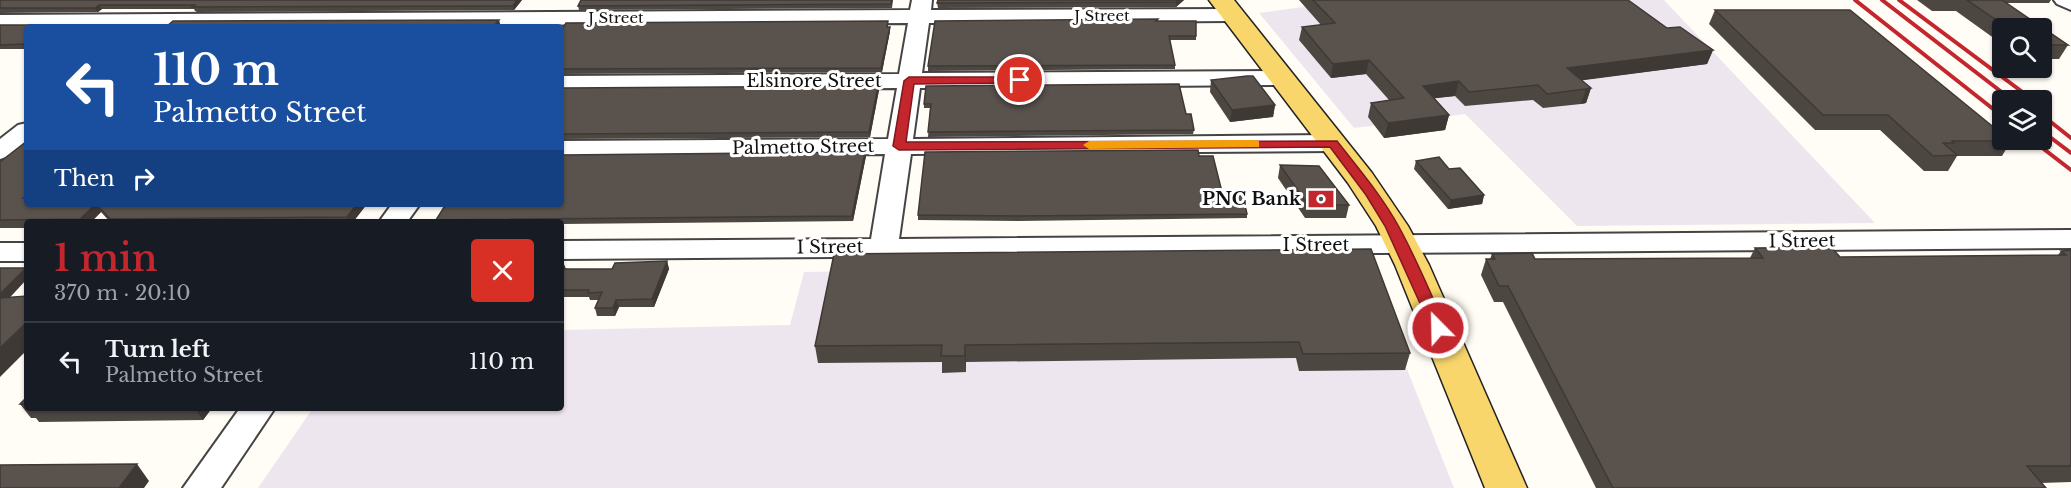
<!DOCTYPE html>
<meta charset="utf-8">
<style>
body{margin:0;font-family:"Libre Baskerville",serif;background:#242831;color:#f1f3f6;height:100vh;display:flex;flex-direction:column;font-size:22px;white-space:nowrap}
*{box-sizing:border-box;margin:0}
p{font-size:20px;color:#9ea1a6}
.icon{flex:none;width:33px;height:33px;fill:none;stroke:currentColor;stroke-width:2;stroke-linecap:round;stroke-linejoin:round}
.map{position:relative;flex:1;overflow:hidden}
.side{position:absolute;left:24px;top:219px;width:540px;height:192px;display:flex;flex-direction:column;background:#171b24;border-radius:6px;box-shadow:0 2px 4px #0004}
.side>*{flex:none}
.hud{position:absolute;left:24px;top:24px;width:540px;height:183px;border-radius:6px;box-shadow:0 2px 4px #0004;background:#1a4fa0;color:#fff;overflow:hidden}
.buttons{position:absolute;left:1992px;top:18px;display:grid;gap:12px}
.buttons a{display:grid;place-items:center;width:60px;height:60px;border-radius:6px;background:#171b24;box-shadow:0 2px 4px #0004;font-size:30px}
.pin{position:absolute;display:grid;place-items:center;width:51px;height:51px;color:#fff;margin:-26px;border:3px solid #fff;border-radius:50%;box-shadow:0 2px 6px #0007}
.me{position:absolute;width:66px;margin:-33px;rotate:337deg;stroke-linejoin:round;filter:drop-shadow(0 0 4px #0008)}
.turn{display:flex;align-items:center;gap:21px;height:126px;padding:0 30px;font-size:27px}
.turn .icon{width:78px;height:78px;stroke-width:2.5}
.turn b{display:block;font-size:42px;line-height:51px}
.then{display:flex;align-items:center;height:57px;padding:0 30px;background:#0003;gap:12px;font-size:22px}
.round{display:grid;place-items:center;flex:none;width:63px;height:63px;border-radius:6px;background:#242831}
.summary{display:flex;align-items:center;justify-content:space-between;height:102px;padding:0 30px}
h1{font-size:36px;font-weight:600;line-height:45px;color:#c4262e}
ul{padding:0;list-style:none}
li{display:flex;align-items:center;gap:18px;height:78px;padding:0 30px;border-top:2px solid #363941}
li div{flex:1}
li b{display:block;font-size:22px}
li em{font-style:normal}
.map>svg:first-child{display:block}
</style>
<div class="map">
<svg width="2071" height="488" viewBox="0 0 2071 488">
<rect width="100%" height="100%" fill="#fffdf5"/>
<!-- industrial -->
<g fill="#eee6ef">
<polygon points="1354,0 1664,0 1875,223 1577,226 1465,114 1354,128 1259,13"/>
<polygon points="1365,263 1454,488 258,488 313,408 561,408 561,330 790,325 804,272"/>
</g>
<g fill="none" stroke-linecap="round" stroke-linejoin="round">
<!-- minor casing -->
<g stroke="#444" stroke-width="4">
<g id="minor">
<polygon points="912,0 932,0 931,10 1232,9 1240,10 1243,15 1240,20 1232,21 929,23 922,73 1282,71 1290,73 1294,78 1290,83 1282,85 920,88 913,139 1333,135 1342,138 1346,143 1342,148 1333,151 911,154 899,239 2071,230 2071,248 561,259 561,241 871,239 885,154 561,157 561,141 888,139 897,88 561,90 561,76 899,74 908,23 0,27 0,15 910,10"/>
<polygon points="2054,0 2071,0 2071,10 2057,4"/>
<polygon points="27,123 27,142 9,156 0,159 0,139 18,125"/>
<polygon points="392,204 420,204 407,222 379,222"/>
<rect x="0" y="243" width="27" height="18"/>
<polygon points="240,408 275,408 221,488 183,488"/>
</g>
</g>
<!-- major casing -->
<g stroke="#222" stroke-width="3">
<polygon id="major" points="1209,0 1234,0 1372,173 1408,226 1429,265 1527,488 1485,488 1395,265 1376,226 1348,183"/>
</g>
<!-- minor -->
<use href="#minor" fill="#fff" fill-rule="evenodd"/>
<!-- major -->
<use href="#major" fill="#f9d66b" fill-rule="evenodd"/>
<!-- rail -->
<g stroke="#c4262e" stroke-width="4">
<polyline points="1855,0 2002,116"/>
<polyline points="1882,0 2012,100"/>
<polyline points="1899,0 2033,100"/>
<polyline points="2042,115 2071,138"/>
<polyline points="2042,131 2071,153"/>
<polyline points="2032,140 2071,170"/>
</g>
</g>
<!-- wall -->
<g fill="#4d4742">
<polygon points="0,0 522,0 514,10 197,12 195,11 194,9 102,9 98,12 0,13"/>
<polygon points="581,0 893,0 892,8 579,10 578,6"/>
<polygon points="1184,0 1176,7 938,8 937,3"/>
<polygon points="1299,0 1628,0 1667,28 1713,50 1707,64 1581,80 1591,88 1586,103 1581,104 1543,108 1533,100 1465,106 1455,96 1434,98 1449,115 1445,130 1384,138 1368,117 1371,103 1389,100 1366,74 1331,78 1299,40 1302,27 1321,25"/>
<polygon points="1917,0 2051,0 2049,3 2006,3 2068,45 2059,59 2042,59 2042,28 2002,28 2002,44 1956,11 1932,11"/>
<polygon points="1715,10 2011,141 2002,156 1957,156 1948,171 1924,171 1880,130 1815,130 1709,24"/>
<polygon points="1157,21 1196,36 1196,40 1170,40 1175,65 1175,69 928,71 928,66"/>
<polygon points="0,25 27,27 27,49 0,49"/>
<polygon points="888,27 890,31 882,72 561,74 561,31"/>
<polygon points="1211,80 1275,105 1273,117 1230,122 1210,92"/>
<polygon points="561,88 879,90 870,137 561,139"/>
<polygon points="924,104 1186,114 1194,130 1193,134 928,137 930,108 924,108"/>
<polygon points="865,152 866,156 853,221 561,224 561,222 437,222 436,220"/>
<polygon points="1199,156 1223,196 1247,214 1247,218 1018,221 918,220 918,215"/>
<polygon points="1416,161 1449,169 1484,195 1482,204 1448,209 1414,169"/>
<polygon points="0,162 27,204 367,204 353,222 110,222 101,212 91,222 27,222 27,228 0,228"/>
<polygon points="1280,165 1349,205 1346,218 1305,218 1278,178"/>
<polygon points="1755,248 1840,257 2058,255 2061,251 2071,250 2071,482 2041,483 2046,488 1596,488 1503,302 1494,302 1481,275 1486,259 1490,259 1492,254 1535,259 1750,258"/>
<polygon points="834,254 1410,353 1405,370 1299,371 1296,358 966,362 966,372 942,373 942,362 818,363 815,346"/>
<polygon points="667,261 669,269 654,307 619,307 615,316 597,316 595,308 599,300 590,300 589,297 561,297 561,262 563,262 566,269 612,269"/>
<polygon points="27,397 27,408 212,408 203,420 39,422 36,418 31,418 20,404"/>
</g>
<!-- shaded-wall -->
<g fill="#3f3936">
<polygon points="517,0 522,0 514,10 513,6"/>
<polygon points="1178,0 1184,0 1176,7 1176,2"/>
<polygon points="99,5 102,9 98,12 95,8"/>
<polygon points="499,20 501,27 493,27"/>
<polygon points="890,27 890,31 882,72 881,68"/>
<polygon points="1713,50 1707,64 1562,83 1567,68"/>
<polygon points="1369,60 1366,74 1331,78 1333,64"/>
<polygon points="1459,81 1455,96 1420,100 1423,86"/>
<polygon points="878,86 879,90 870,137 869,132"/>
<polygon points="1591,88 1586,103 1581,104 1586,89"/>
<polygon points="1275,105 1273,117 1230,122 1232,110"/>
<polygon points="1449,115 1445,130 1384,138 1388,123"/>
<polygon points="865,152 866,156 853,221 852,216"/>
<polygon points="1484,195 1482,204 1448,209 1451,200"/>
<polygon points="96,204 101,212 91,222 82,222 80,219"/>
<polygon points="357,204 367,204 353,222 349,222 347,217"/>
<polygon points="667,261 669,269 654,307 652,299"/>
<polygon points="563,262 566,270 561,273 561,267"/>
<polygon points="26,268 27,270 27,279 2,306 0,303 0,294"/>
<polygon points="616,300 619,307 615,316 613,308"/>
<polygon points="27,322 27,350 0,377 0,348"/>
<polygon points="965,345 966,362 966,372 965,356"/>
<polygon points="195,408 212,408 203,420"/>
<polygon points="137,464 149,481 144,488 119,488"/>
</g>
<!-- building -->
<g fill="#5a524d" stroke="#3f3936" stroke-width="1.5">
<polygon points="0,0 517,0 513,6 195,7 192,7 195,5 99,5 95,8 0,8"/>
<polygon points="581,0 892,0 891,4 578,6"/>
<polygon points="938,0 1178,0 1176,2 937,3"/>
<polygon points="1313,0 1628,0 1667,28 1680,27 1713,50 1567,68 1591,88 1586,89 1547,94 1538,85 1469,92 1459,81 1423,86 1449,115 1388,123 1371,103 1404,98 1369,60 1333,64 1302,27 1335,23"/>
<polygon points="1967,0 2002,0 2068,45 2042,45 2042,28 2008,28"/>
<polygon points="1715,10 1850,10 2002,134 2002,140 2010,140 2011,141 1952,141 1954,143 1943,143 1957,155 1933,156 1888,115 1823,115"/>
<polygon points="1158,19 1156,21 1196,21 1196,36 1169,36 1175,65 928,66 935,21"/>
<polygon points="499,20 493,27 166,27 173,21"/>
<polygon points="888,21 887,27 890,27 881,68 561,69 561,31 566,23"/>
<polygon points="0,25 72,25 69,27 27,27 27,44 0,45"/>
<polygon points="1247,76 1253,76 1275,105 1232,110 1211,80"/>
<polygon points="1179,84 1186,114 1191,114 1194,130 928,132 931,104 924,104 926,86"/>
<polygon points="878,86 869,132 561,134 561,88"/>
<polygon points="27,141 27,195 23,198 27,198 27,204 96,204 80,219 0,220 0,162"/>
<polygon points="1198,150 1199,156 1213,156 1223,196 1243,196 1247,214 1018,216 918,215 925,152"/>
<polygon points="865,152 852,216 436,220 446,204 561,204 561,155"/>
<polygon points="1439,157 1449,169 1460,168 1484,195 1451,200 1416,161"/>
<polygon points="1280,165 1319,166 1349,205 1308,205"/>
<polygon points="96,204 357,204 347,217 110,219"/>
<polygon points="1831,247 1840,257 2066,255 2061,251 2071,250 2071,466 2027,466 2046,488 1613,488 1508,286 1499,286 1486,259 1495,259 1492,254 1532,253 1535,259 1763,258 1755,248"/>
<polygon points="1371,249 1410,353 1303,354 1299,342 965,345 965,356 941,356 942,345 815,346 834,254"/>
<polygon points="667,261 652,299 616,300 613,308 595,308 602,292 588,293 589,290 561,290 561,269 612,269 615,263"/>
<polygon points="0,268 26,268 0,294"/>
<polygon points="27,296 27,322 0,348 0,298"/>
<polygon points="27,397 27,404 20,404"/>
<polygon points="137,464 119,488 0,488 0,465"/>
</g>
<!-- route -->
<path fill="#c4262e" stroke="#7f191e" stroke-width="1.5" d="M909 77H1020L1025 80 1020 83 914 84 906 142 1337 141C1359 169 1382 196 1399 227 1417 260 1431 294 1446 328L1438 334 1433 332 1385 226 1366 195 1330 147 899 150 893 146 904 81Z"/>
<!-- slow -->
<polygon fill="#f59e0b" points="1254,140 1259,141 1259,147 1089,149 1083,145 1089,141"/>
<!-- icons -->
<defs>
<g id="bank-bare" transform="scale(2.07)"><path d="M-6-4H6V4H-6ZM0-2.3a2.3 2.3 0 1 0 0 4.6a2.3 2.3 0 1 0 0-4.6Z" fill="#c4262e" stroke="#fff" stroke-width="2.5" paint-order="stroke"/></g>
</defs>
<g fill-rule="evenodd">
<use href="#bank-bare" x="1321" y="199"/>
</g>
<g text-anchor="middle" stroke-width="6" stroke-linejoin="round" paint-order="stroke">
<!-- far-street labels -->
<g font-size="15" fill="#111" stroke="#fff">
<text x="1102" y="21">J Street</text>
<text x="616" y="23">J Street</text>
</g>
<!-- street labels -->
<g font-size="18" fill="#111" stroke="#fff">
<text x="814" y="87">Elsinore Street</text>
<text transform="translate(803 147) rotate(-1)" y="6">Palmetto Street</text>
<text transform="translate(1802 241) rotate(-1)" y="6">I Street</text>
<text x="1316" y="251">I Street</text>
<text transform="translate(830 247) rotate(-1)" y="6">I Street</text>
</g>
<!-- poi labels -->
<g font-size="18" font-weight="bold" fill="#111" stroke="#fff" text-anchor="end">
<text x="1301" y="205">PNC Bank</text>
</g>
</g>
</svg>
<div class="buttons">
<a><svg class="icon" aria-label="search" viewBox="0 0 24 24"><circle cx="10" cy="10" r="6"/><path d="M15 15l6 6"/></svg></a>
<a><svg class="icon" aria-label="layers" viewBox="0 0 24 24"><path d="M12 4l9 5-9 5-9-5zM3 14l9 5 9-5"/></svg></a>
</div>
<div class="pin" style="left:1020px;top:80px;background:#d93025"><svg class="icon" aria-label="arrive" viewBox="0 0 24 24"><path d="M6 21V4h12l-3 4 3 4H6"/></svg></div>
<svg class="me" style="left:1438px;top:328px" viewBox="-20 -20 40 40"><circle r="17" fill="#c4262e" stroke="#fff" stroke-width="3"/><path d="M0-11L8 9 0 5-8 9z" fill="#fff"/></svg>
<div class="hud">
<div class="turn"><svg class="icon" aria-label="left" viewBox="0 0 24 24"><path d="M17 20v-9H6M10 6l-5 5 5 5"/></svg><div><b>110 m</b>Palmetto Street</div></div>
<div class="then">Then<svg class="icon" aria-label="right" viewBox="0 0 24 24"><path d="M7 20v-9h11M14 6l5 5-5 5"/></svg></div>
</div>
<section class="side">
<div class="summary"><div><h1>1 min</h1><p>370 m · 20:10</p></div><a class="round" style="background:#d93025;color:#fff"><svg class="icon" aria-label="close" viewBox="0 0 24 24"><path d="M6 6l12 12M18 6L6 18"/></svg></a></div>
<ul>
<li><svg class="icon" aria-label="left" viewBox="0 0 24 24"><path d="M17 20v-9H6M10 6l-5 5 5 5"/></svg><div><b>Turn left</b><p>Palmetto Street</p></div><em>110 m</em></li>
</ul>
</section>
</div>
